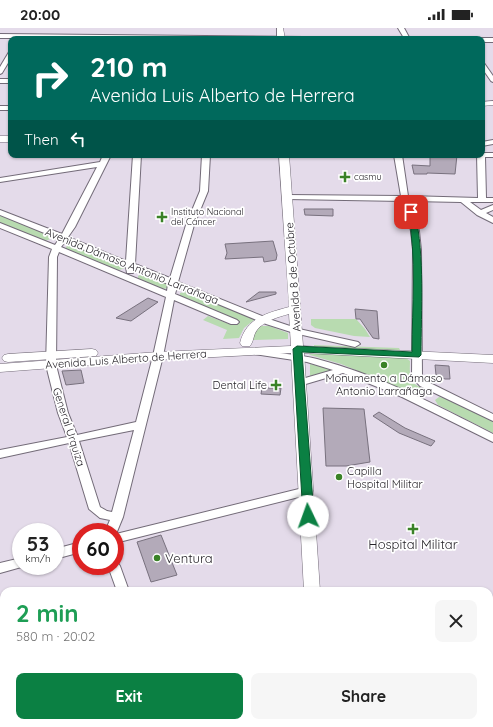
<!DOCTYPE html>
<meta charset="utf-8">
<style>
body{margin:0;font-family:Quicksand,sans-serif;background:#f6f6f6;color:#222;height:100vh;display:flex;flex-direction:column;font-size:15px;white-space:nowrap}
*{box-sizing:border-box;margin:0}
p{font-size:13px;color:#767676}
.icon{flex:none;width:22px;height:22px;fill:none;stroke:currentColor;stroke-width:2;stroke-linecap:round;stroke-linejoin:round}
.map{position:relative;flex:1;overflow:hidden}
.sheet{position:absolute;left:0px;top:559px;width:493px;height:140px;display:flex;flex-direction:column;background:#fff;border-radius:12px 12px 0 0;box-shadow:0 1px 3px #0004}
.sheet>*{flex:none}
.banner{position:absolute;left:8px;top:8px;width:477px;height:122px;border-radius:8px;box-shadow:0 1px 3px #0004;background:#00695c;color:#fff;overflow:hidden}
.speed{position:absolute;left:12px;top:495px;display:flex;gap:8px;font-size:20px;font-weight:700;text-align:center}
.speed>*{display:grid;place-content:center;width:52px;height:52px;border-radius:50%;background:#fff;box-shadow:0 1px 3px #0004;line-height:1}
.speed small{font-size:10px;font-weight:400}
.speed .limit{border:6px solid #d22;background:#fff;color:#111}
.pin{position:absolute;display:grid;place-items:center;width:34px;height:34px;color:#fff;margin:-17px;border-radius:8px;box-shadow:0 2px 6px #0006}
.me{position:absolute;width:44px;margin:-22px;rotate:357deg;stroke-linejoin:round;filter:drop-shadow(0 0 3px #0008)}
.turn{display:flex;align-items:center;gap:14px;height:84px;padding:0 16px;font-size:18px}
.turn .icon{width:52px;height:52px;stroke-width:2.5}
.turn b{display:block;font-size:28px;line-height:34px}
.then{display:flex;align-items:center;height:38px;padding:0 16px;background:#0003;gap:8px;font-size:15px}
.round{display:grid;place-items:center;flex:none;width:42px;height:42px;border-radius:8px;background:#f6f6f6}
.summary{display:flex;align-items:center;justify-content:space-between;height:68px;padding:0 16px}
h1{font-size:24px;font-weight:700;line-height:30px;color:#1e9e55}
.button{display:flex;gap:8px;margin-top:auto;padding:8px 16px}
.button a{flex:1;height:46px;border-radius:8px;background:#0b8043;color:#fff;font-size:16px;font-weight:700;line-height:46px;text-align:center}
.button a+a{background:#f6f6f6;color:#222}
.status{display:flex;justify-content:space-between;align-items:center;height:28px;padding:0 20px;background:#fff;direction:ltr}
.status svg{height:11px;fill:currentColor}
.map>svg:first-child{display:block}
</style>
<div class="status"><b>20:00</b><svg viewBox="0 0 49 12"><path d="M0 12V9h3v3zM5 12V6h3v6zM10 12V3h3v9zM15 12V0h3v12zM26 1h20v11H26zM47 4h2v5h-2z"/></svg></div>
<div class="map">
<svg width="493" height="699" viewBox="0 0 493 699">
<rect width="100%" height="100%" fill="#e4dbea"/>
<!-- green -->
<g fill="#b8dbb0">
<polygon points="0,187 53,208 53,210 45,213 0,195"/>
<polygon points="69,217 73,217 125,238 125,240 116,243 66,221 66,219"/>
<polygon points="143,246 167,255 168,260 163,261 138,251 138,248"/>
<polygon points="188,263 254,291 254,292 244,300 239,310 223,311 227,302 203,292 208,288 232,297 238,293 180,269 180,265"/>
<polygon points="311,291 356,291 365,301 370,309 354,308 315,300 311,297"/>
<polygon points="262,298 269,298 288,305 288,311 252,312 257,299"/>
<polygon points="314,317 399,320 400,322 314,320"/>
<path d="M310 325 406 330 410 333C410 338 409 347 412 352 415 360 426 359 429 366L425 369 418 368 341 336 310 327 309 326Z"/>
<polygon points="310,336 331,341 332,342 310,348"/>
<polygon points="439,369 448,371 493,393 493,405 438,377 435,372"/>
</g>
<!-- building -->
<g fill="#b3aab9" stroke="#78717e">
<polygon points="430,127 457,127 455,146 427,145 427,146 414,146 412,137 430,138"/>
<polygon points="304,181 333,181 333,188 305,187"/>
<polygon points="273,213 277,227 276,232 264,234 263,229 225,231 227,225 225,216"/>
<polygon points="259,264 276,264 276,266 246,274"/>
<polygon points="148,270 158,274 131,293 116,290"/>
<polygon points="355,281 377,283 379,311 373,310 360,291 356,291"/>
<polygon points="435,337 449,338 450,351 445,351 436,347"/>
<polygon points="81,342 84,355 66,357 62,343"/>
<polygon points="262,360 281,360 280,367 261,366"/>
<polygon points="323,380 364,381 370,434 346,438 326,438"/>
<polygon points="379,384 405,400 435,413 431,418 399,405 373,388"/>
<polygon points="161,507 177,547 151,554 137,514"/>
</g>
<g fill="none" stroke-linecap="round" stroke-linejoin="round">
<!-- minor casing -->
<g stroke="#736b78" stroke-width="2">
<g id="minor">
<polygon points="398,0 404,0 410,11 0,10 0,6 404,10"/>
<polygon points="482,10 493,10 493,14 482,14 482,11 480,11"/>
<polygon points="11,23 11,30 2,45 0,46 0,39 9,24"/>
<polygon points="482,34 484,35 493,48 493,54 491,53 482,40"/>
<rect x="0" y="51" width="11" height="4"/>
<rect x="0" y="78" width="11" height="4"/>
<polygon points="493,112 493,116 482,118 482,114"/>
<polygon points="482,125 493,125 493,129 485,129 486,170 493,170 493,174 470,174 481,182 493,177 493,182 486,185 493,189 493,195 477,187 461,174 411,173 419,203 421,222 422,348 428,354 493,386 493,393 420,358 412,349 413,222 411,203 403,173 287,171 283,169 287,167 401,168 394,127 402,127 408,168 478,170 477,127 482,127"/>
<path d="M103 127H111L75 199 68 209 126 233 133 127H141L135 236 170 250 186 197 200 163 202 127H210L208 163 194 197 178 254 272 292 299 301 358 314 360 316 355 319 294 305 266 296 177 259 175 266 237 292 239 294 237 296H231L174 272 163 328 123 489 116 506 307 459 311 460 313 463 311 466 115 515V504H105L110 492 100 490 89 481 69 415 0 430V422L67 409 58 385 46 337 49 229 52 221 0 200V195L55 217 59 211 0 187V182L62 206 97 139 0 154V150L100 134ZM65 214 126 239 127 245H133L134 242 168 256 167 263 61 219ZM59 224 166 269 153 328 136 394 77 407 68 385 56 337 57 229ZM134 402 112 484 107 483 100 479 79 413Z"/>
<path d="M257 321C277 326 297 326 317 331 379 347 436 377 493 406V414L402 369 343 345 299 358 295 357 294 355 295 353 333 342 307 334 254 326 252 324 254 322Z"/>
<polygon points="81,514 81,524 55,531 55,521"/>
<polygon points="21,530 21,538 25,538 0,545 0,535"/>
<polygon points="115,534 118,535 120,538 129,563 117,563 108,538 115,538"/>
<polygon points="169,695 194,695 192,699 167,699"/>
</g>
</g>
<!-- major casing -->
<g stroke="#736b78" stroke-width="1">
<g id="major">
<polygon points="277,0 283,0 285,11 277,11"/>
<polygon points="493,73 493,77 482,78 482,74"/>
<rect x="0" y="108" width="11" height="6"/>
<path d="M279 127H289L303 318 493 327V335L304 325 320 563H304L291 325 158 332 0 344V336L158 324 291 318 289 286C278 289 264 293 257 302 253 307 254 313 250 318H242L240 315C246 290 267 285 289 279Z"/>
<polygon points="92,321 96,322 98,325 96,328 8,334 4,333 2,330 4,327 8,326"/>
<polygon points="337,695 357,695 359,699 339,699"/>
</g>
</g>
<!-- minor -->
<use href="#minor" fill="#fff" fill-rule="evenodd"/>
<!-- major -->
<use href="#major" fill="#fff" fill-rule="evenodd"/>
</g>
<!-- route -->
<path fill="#0b8043" stroke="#07532c" d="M411 182 415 184C425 231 421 280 421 327L419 329 302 324 314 488 312 491H304L303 488 293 321 297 318 412 324C412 278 417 230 408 184Z"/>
<!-- markers -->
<g fill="#3a8227" stroke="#fff" stroke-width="1.5">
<path d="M343 143h4v4h4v4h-4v4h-4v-4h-4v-4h4z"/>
<path d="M160 183h4v4h4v4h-4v4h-4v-4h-4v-4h4z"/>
<circle cx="384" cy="337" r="4"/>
<path d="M274 351h4v4h4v4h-4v4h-4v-4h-4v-4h4z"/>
<circle cx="339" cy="449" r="4"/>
<path d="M411 495h4v4h4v4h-4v4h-4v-4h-4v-4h4z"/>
<circle cx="157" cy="530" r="4"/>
</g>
<g text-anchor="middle" stroke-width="3.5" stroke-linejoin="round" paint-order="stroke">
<!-- far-poi labels -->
<g font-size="9" fill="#262329" stroke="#fff" text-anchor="start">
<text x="354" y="152">casmu</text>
<text x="171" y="187">Instituto Nacional<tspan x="171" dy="10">del Cáncer</tspan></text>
</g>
<!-- street labels -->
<g font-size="11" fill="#262329" stroke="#fff">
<text transform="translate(132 238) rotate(22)" y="4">Avenida Dámaso Antonio Larrañaga</text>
<text transform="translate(293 249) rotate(-94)" y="4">Avenida 8 de Octubre</text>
<text transform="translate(126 331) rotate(-4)" y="4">Avenida Luis Alberto de Herrera</text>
<text transform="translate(69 399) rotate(72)" y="4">General Urquiza</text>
</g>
<!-- poi labels -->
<g font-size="11" fill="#262329" stroke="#fff">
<text x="384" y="354">Monumento a Dámaso<tspan x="384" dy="13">Antonio Larrañaga</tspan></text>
<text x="267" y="361" text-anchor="end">Dental Life</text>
<text x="347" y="447" text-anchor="start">Capilla<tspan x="347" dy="13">Hospital Militar</tspan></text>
</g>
<!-- near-poi labels -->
<g font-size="13" fill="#262329" stroke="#fff">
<text x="413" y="521">Hospital Militar</text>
<text x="165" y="535" text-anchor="start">Ventura</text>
</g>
</g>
</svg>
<div class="speed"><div>53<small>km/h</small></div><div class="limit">60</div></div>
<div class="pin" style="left:411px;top:184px;background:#d93025"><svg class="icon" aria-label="arrive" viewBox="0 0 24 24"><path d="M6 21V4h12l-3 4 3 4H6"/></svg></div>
<svg class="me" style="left:308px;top:488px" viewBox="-20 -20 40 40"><circle r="19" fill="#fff"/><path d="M0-13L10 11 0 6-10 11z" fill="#0b8043"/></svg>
<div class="banner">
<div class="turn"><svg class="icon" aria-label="right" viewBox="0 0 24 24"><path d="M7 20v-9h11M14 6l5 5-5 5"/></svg><div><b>210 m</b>Avenida Luis Alberto de Herrera</div></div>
<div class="then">Then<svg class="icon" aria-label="left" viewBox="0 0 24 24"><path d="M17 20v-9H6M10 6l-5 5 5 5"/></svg></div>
</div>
<section class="sheet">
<div class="summary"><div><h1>2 min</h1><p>580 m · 20:02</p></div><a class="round"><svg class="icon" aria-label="close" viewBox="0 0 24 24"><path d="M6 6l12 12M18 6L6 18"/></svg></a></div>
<div class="button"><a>Exit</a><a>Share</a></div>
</section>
</div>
